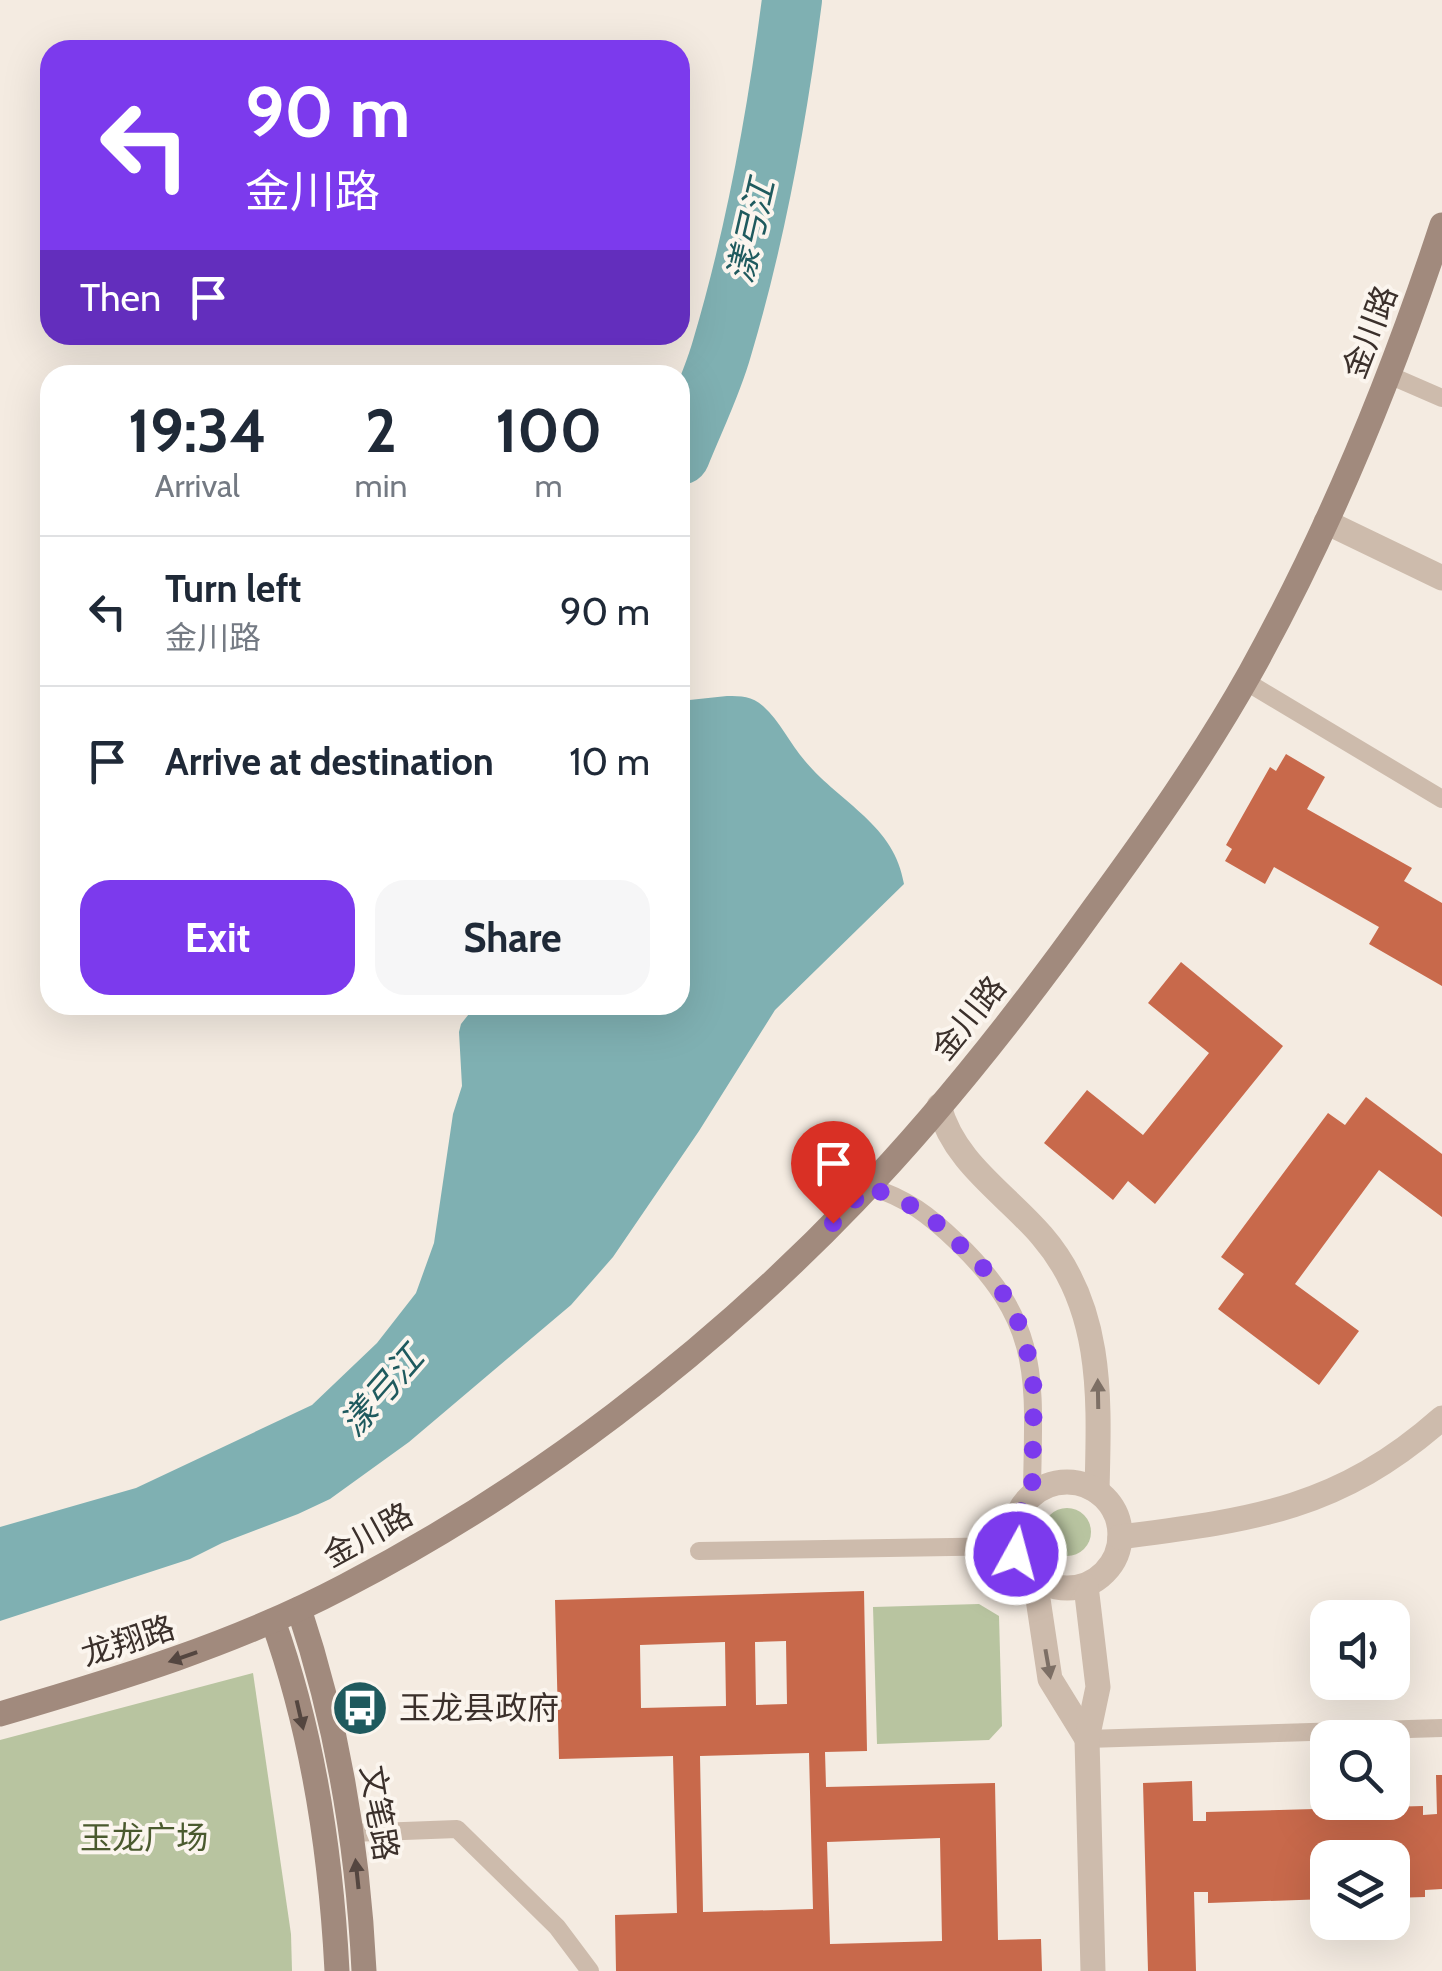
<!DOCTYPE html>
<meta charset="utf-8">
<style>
body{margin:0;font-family:Cabin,"Noto Sans SC",sans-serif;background:#f6f6f7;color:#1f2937;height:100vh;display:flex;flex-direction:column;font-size:38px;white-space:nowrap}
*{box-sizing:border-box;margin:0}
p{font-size:32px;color:#747a83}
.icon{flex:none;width:55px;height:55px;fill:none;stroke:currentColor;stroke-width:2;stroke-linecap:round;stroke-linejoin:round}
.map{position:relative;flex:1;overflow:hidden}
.panel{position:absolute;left:40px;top:365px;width:650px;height:650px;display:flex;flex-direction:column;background:#fff;border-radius:30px;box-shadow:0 10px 40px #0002}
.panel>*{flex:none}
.top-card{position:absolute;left:40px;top:40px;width:650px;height:305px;border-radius:30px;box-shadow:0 10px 40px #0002;background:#7c3aed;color:#fff;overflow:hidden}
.tools{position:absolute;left:1310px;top:1600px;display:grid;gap:20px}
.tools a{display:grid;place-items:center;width:100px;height:100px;border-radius:20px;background:#fff;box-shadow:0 10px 40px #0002;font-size:50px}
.pin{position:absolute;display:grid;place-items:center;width:85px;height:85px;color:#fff;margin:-102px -42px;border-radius:50% 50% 50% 0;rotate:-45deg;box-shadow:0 0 10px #0007}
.pin .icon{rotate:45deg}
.me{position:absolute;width:110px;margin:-55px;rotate:7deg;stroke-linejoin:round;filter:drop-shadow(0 0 8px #0008)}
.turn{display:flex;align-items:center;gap:35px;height:210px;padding:0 40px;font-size:45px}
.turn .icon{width:130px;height:130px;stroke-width:2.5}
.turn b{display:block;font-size:70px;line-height:85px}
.then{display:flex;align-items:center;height:95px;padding:0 40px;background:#0003;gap:20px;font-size:38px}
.eta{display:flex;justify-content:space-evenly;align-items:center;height:170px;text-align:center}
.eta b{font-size:60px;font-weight:800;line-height:70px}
.action{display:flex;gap:20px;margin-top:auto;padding:20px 40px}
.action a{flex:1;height:115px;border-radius:30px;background:#7c3aed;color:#fff;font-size:40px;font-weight:800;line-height:115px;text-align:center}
.action a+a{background:#f6f6f7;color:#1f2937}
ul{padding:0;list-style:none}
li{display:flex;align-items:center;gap:30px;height:150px;padding:0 40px;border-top:2px solid #e0e1e3}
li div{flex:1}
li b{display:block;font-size:38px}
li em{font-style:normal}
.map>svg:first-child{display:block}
</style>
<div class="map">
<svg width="1442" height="1971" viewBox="0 0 1442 1971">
<rect width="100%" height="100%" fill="#f4ebe1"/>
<!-- green -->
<g fill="#b8c4a0">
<circle cx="1067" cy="1532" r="24"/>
<polygon points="979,1604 999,1616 1002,1726 989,1740 877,1744 873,1607"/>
<polygon points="253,1673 291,1934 292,1971 0,1971 0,1740"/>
</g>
<!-- water -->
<path fill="#7fb0b2" d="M727 696C741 696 752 696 763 706 780 721 790 744 805 761 840 803 895 825 904 884L775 1010 699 1131 613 1257 571 1305 409 1442 330 1499 298 1514 222 1543 190 1559 0 1621V1527L136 1488 312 1405 377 1343 416 1293 434 1243 453 1114 462 1086 459 1032 461 1024 476 1005H680V701Z"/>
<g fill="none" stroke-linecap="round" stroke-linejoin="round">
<!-- river -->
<path stroke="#7fb0b2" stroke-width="60" d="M680 455C694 420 712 384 722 348 756 234 777 117 792 0"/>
</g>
<!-- building -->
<g fill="#c8694b" fill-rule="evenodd">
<polygon points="1286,754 1325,777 1307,809 1412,868 1404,881 1442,903 1442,986 1369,944 1379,927 1274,867 1265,884 1225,861 1232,849 1226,845 1270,767 1276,771"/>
<polygon points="1181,962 1283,1046 1155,1204 1128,1181 1113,1200 1044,1143 1087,1090 1143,1135 1209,1053 1148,1003"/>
<polygon points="1366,1097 1442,1154 1442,1217 1379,1170 1295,1284 1359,1331 1319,1385 1218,1309 1244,1274 1221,1257 1328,1113 1345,1125"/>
<path d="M864 1591 867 1751 825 1752 826 1787 995 1783 998 1940 1041 1939 1042 1971H616L615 1915 677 1913 673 1756 559 1759 555 1600ZM786 1641 787 1704 756 1705 755 1642ZM725 1642 726 1706 641 1708 640 1645ZM809 1753 813 1909 703 1912 700 1756ZM940 1838 942 1941 830 1944 827 1842Z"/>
<polygon points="1436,1775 1442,1775 1442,1889 1425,1890 1425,1897 1392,1898 1392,1858 1328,1858 1328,1899 1208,1903 1208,1892 1194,1892 1196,1971 1148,1971 1143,1783 1192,1781 1193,1821 1206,1821 1206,1812 1423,1806 1423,1815 1437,1814"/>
</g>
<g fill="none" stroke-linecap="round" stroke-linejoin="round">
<!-- lane -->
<g stroke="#cdbbac" stroke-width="18">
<polyline points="1389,375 1442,398"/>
<polyline points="1245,681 1442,799"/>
<path d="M868 1186C907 1198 929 1215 958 1243 1045 1327 1033 1383 1032 1495"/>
<polyline points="699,1551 1015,1546"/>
<polyline points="1087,1739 1442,1728"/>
<polyline points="351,1833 457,1829 557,1927 590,1971"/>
</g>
<!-- street -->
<g stroke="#cdbbac" stroke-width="25">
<polyline points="1326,522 1442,578"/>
<path d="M939 1106C954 1163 1005 1193 1042 1236 1105 1309 1099 1402 1097 1491"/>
<circle cx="1067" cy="1535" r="53"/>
<path d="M1120 1537C1251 1520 1338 1510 1442 1418"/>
<polyline points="1035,1579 1050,1679 1087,1739"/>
<polyline points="1086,1586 1098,1687 1087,1739 1093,1971"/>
</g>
<!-- secondary -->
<g stroke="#a18a7d" stroke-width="25">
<path d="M299 1609C338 1726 358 1848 364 1971"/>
<path d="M273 1621C313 1733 331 1853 337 1971"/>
<path d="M0 1714C119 1679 235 1644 345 1586 532 1489 708 1354 854 1202 942 1111 1020 1011 1094 908 1149 833 1204 755 1250 673 1329 531 1391 380 1442 225"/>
</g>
</g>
<!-- one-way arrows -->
<defs><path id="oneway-solid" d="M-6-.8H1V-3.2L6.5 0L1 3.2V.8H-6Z" transform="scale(2.5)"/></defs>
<g fill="#7d6f65">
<use href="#oneway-solid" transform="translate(1098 1394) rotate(-91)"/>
<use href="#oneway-solid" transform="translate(1048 1664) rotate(80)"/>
</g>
<g fill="#544640">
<use href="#oneway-solid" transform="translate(183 1657) rotate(161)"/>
<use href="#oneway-solid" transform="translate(300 1715) rotate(77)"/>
<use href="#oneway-solid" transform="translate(357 1874) rotate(-96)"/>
</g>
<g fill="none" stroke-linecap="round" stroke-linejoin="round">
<!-- route -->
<polyline stroke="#7c3aed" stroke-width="18" stroke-dasharray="0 32.4" points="833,1223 868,1186 925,1212 981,1265 1001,1290 1016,1316 1026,1344 1034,1389 1032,1495 1014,1522 1016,1554"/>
</g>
<!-- icons -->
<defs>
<g id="bus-disc" transform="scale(2.875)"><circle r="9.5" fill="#1f5a5e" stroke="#fbf5ee"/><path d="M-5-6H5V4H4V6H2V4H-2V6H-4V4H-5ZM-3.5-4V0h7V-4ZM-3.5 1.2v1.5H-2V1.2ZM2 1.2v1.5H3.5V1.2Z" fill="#fff"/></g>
</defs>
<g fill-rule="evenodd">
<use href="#bus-disc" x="360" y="1708"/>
</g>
<g text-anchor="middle" stroke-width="8" stroke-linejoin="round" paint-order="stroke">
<!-- street labels -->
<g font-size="32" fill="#3b302b" stroke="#fbf5ee">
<text transform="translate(1370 332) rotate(-69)" y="11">金川路</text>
<text transform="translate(969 1018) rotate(-51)" y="11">金川路</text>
<text transform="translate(368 1535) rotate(-29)" y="11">金川路</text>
<text transform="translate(128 1641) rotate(-18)" y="11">龙翔路</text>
<text transform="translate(379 1813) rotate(81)" y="11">文笔路</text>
</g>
<!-- poi labels -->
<g font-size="32" fill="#3b302b" stroke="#fbf5ee" text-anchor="start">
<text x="399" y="1719">玉龙县政府</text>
</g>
<!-- park labels -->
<g font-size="32" fill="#4a5a2e" stroke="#fbf5ee">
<text x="144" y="1849">玉龙广场</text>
</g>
<!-- water labels -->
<g font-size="35" font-style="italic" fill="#1f5a5e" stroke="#fbf5ee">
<text transform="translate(751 231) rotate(-77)" y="12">漾弓江</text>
<text transform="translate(382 1391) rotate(-49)" y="12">漾弓江</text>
</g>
</g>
</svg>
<div class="tools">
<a><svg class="icon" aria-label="sound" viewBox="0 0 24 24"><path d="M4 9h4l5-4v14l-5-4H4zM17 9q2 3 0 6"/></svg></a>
<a><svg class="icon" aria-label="search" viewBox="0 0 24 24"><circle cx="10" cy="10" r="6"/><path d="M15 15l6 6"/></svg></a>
<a><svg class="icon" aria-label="layers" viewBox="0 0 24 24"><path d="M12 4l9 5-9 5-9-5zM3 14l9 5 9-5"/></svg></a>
</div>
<div class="pin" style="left:833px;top:1223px;background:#d93025"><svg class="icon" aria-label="arrive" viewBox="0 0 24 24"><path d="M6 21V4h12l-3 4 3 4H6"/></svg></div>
<svg class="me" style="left:1016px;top:1554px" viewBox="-20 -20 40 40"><circle r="17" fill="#7c3aed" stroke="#fff" stroke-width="3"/><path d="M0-11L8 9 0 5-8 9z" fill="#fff"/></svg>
<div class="top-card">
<div class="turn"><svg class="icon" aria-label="left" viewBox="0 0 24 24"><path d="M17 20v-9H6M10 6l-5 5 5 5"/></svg><div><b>90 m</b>金川路</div></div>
<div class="then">Then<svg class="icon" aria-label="arrive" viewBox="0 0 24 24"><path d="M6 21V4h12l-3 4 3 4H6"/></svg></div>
</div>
<section class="panel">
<div class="eta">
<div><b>19:34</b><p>Arrival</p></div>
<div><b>2</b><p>min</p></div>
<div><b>100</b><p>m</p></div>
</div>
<ul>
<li><svg class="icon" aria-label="left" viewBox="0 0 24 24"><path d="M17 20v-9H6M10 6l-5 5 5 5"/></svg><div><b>Turn left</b><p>金川路</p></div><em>90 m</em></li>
<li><svg class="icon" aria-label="arrive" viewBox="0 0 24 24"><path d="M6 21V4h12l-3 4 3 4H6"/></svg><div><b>Arrive at destination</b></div><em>10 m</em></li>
</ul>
<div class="action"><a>Exit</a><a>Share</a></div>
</section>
</div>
